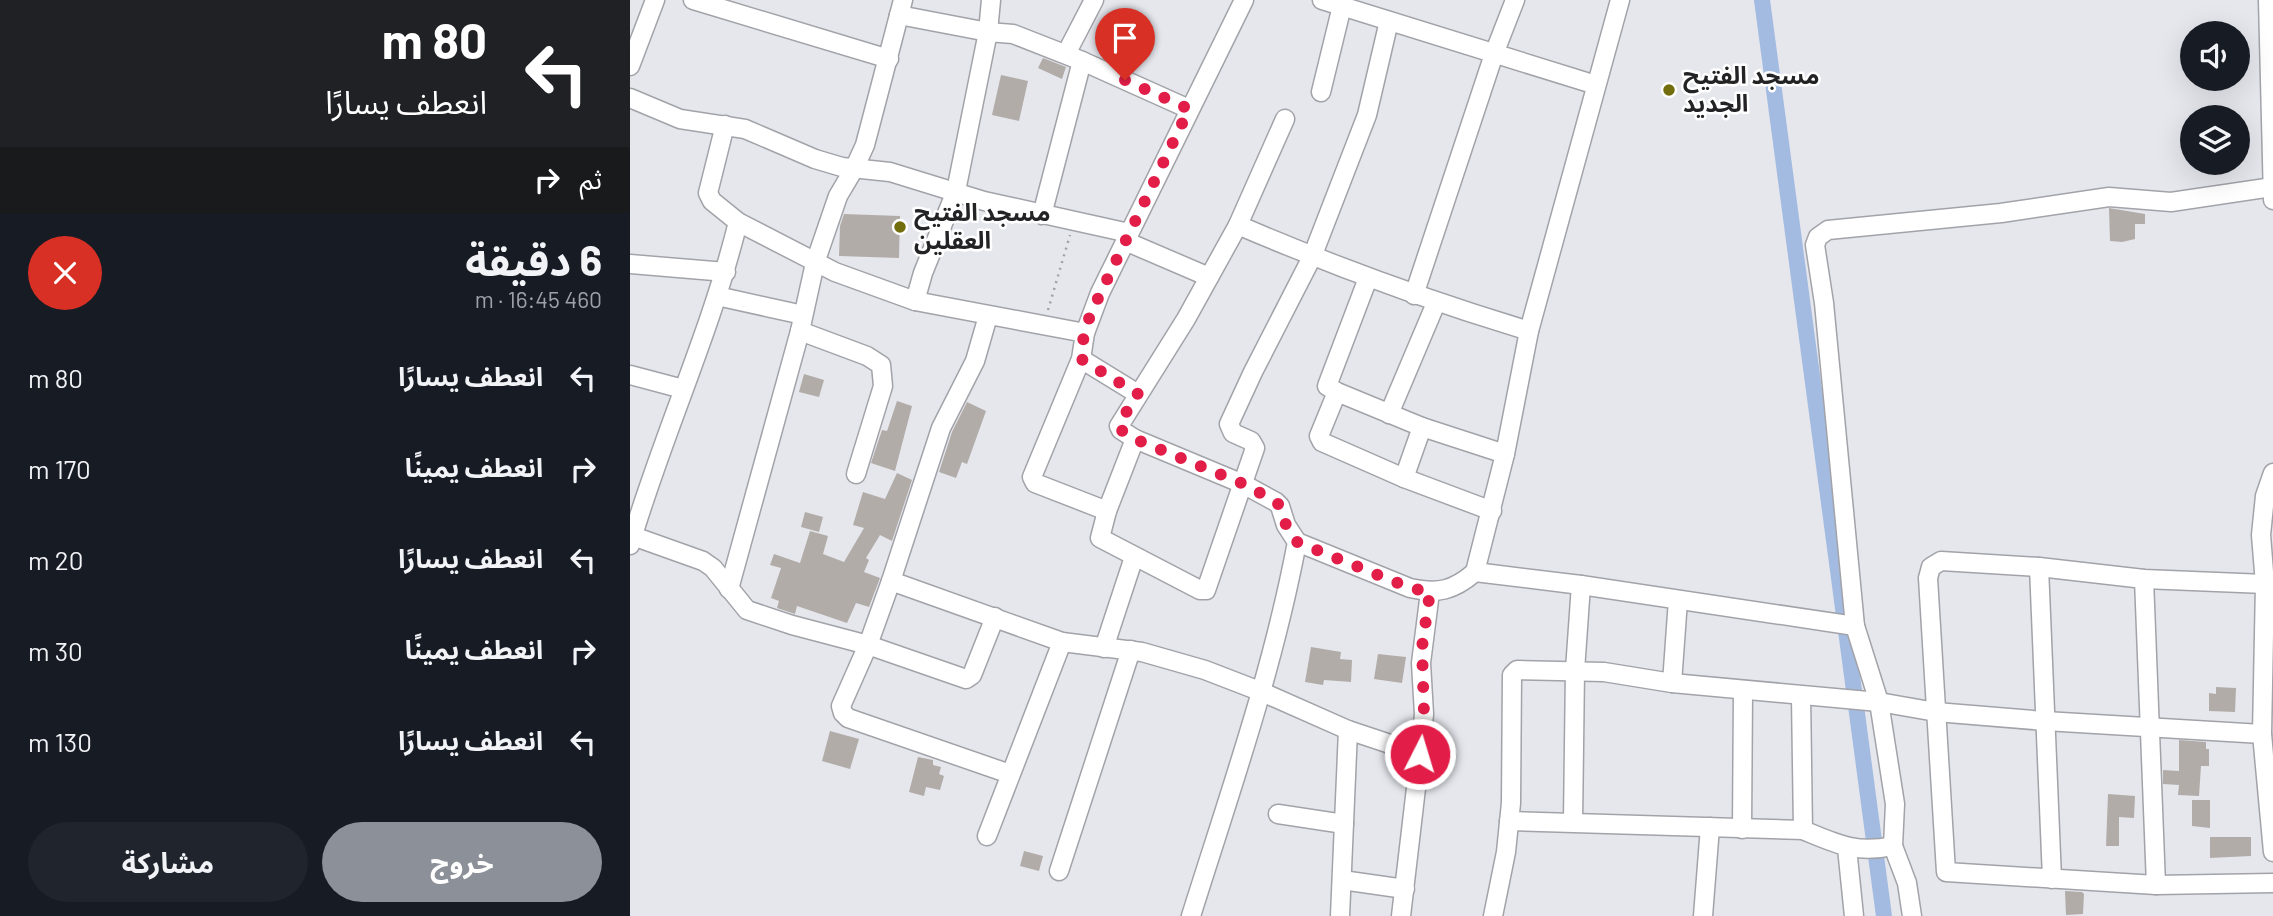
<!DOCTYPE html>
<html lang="ar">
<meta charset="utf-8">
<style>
body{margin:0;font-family:Barlow,"Noto Sans Arabic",sans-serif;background:#20242c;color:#f1f3f6;direction:rtl;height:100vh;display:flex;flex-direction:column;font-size:26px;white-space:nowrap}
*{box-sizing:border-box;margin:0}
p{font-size:23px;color:#9ea1a6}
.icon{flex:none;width:38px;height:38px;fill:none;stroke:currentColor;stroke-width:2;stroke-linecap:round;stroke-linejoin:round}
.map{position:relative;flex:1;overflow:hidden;direction:ltr}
.details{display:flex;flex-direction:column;background:#171b24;width:630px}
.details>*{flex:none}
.banner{background:#202124;color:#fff;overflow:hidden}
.tools{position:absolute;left:1550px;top:21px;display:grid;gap:14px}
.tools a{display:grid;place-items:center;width:70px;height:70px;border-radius:50%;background:#171b24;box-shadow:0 7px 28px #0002;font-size:35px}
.pin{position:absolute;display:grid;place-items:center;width:60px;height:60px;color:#fff;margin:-72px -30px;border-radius:50% 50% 50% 0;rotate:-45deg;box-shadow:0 0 7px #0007}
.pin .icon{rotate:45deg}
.me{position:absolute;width:77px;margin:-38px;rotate:5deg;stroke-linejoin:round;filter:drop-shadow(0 0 5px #0008)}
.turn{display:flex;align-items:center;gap:24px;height:147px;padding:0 28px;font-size:32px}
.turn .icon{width:91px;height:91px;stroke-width:2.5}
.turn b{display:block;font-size:49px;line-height:60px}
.then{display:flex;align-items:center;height:66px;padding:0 28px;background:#0003;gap:14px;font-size:26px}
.round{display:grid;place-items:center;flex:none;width:74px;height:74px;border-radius:37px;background:#20242c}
.headline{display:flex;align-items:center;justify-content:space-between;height:119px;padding:0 28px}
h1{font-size:42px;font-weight:700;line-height:52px}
.cta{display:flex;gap:14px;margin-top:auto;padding:14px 28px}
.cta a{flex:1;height:80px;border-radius:42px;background:#8c9099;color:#fff;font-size:28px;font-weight:700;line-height:80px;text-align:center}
.cta a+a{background:#20242c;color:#f1f3f6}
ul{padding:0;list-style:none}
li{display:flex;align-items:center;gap:21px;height:91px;padding:0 28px}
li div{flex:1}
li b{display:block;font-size:26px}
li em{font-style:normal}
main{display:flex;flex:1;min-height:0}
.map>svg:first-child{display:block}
</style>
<main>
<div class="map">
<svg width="1643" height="916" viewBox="0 0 1643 916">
<rect width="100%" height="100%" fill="#e5e7ed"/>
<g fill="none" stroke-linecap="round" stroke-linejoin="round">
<!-- canal -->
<polyline stroke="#a3bbe1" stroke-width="16" points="1132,0 1254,916"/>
</g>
<!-- building -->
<g fill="#b2aca8">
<polygon points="413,58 436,67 432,79 408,68"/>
<polygon points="371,75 398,81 389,121 362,115"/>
<polygon points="1479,208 1515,214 1515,224 1505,224 1505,239 1492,242 1480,241"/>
<polygon points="214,214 270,216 269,258 209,256 210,226"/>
<polygon points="174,374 194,380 189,397 169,392"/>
<polygon points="267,401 282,406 265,471 241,463 252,430 257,431"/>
<polygon points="337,402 356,411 337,464 332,462 326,478 309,472 322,432"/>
<polygon points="267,473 282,480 262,541 250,535 236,558 239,560 234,572 250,578 239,607 226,603 217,623 167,606 165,614 147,608 149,601 141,598 151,568 140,565 144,554 170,563 180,531 198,536 193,554 214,562 234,528 223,525 233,492 255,499"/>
<polygon points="175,512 193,517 189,532 171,527"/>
<polygon points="681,647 711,652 710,659 722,660 721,682 694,680 693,685 675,682"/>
<polygon points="748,654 776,657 772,683 744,679"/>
<polygon points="1586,687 1606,688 1605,712 1579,711 1579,693 1586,694"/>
<polygon points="200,731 229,739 220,769 192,761"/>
<polygon points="1549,740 1576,742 1576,749 1579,749 1579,766 1571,766 1569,796 1548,795 1549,785 1533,784 1533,770 1549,771"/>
<polygon points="288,757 303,760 303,765 311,767 309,774 314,776 310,790 296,787 294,796 279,792"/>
<polygon points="1478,794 1505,796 1504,818 1489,817 1489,846 1476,846"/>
<polygon points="1562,800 1580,800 1580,828 1562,826"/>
<polygon points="1580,837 1621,837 1621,856 1580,858"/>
<polygon points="394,851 413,856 409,871 390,866"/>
<polygon points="1435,891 1452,892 1454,894 1453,914 1436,915"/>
</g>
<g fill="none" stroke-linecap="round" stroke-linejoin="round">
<!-- minor casing -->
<g stroke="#a2a3a9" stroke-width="21">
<g id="minor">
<polyline points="63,0 259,59"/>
<polyline points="692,0 966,85"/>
<polyline points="1638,0 1643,200"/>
<polyline points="269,15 358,32 383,34 452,61 559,109"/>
<polyline points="436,54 464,0"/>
<polyline points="0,66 25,0"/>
<polyline points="691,92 712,6"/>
<polyline points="0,98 50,119 115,129 185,159 212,167 260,172 354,201 499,233"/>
<polyline points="412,215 452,61"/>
<polyline points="108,222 205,272 285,301 455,333"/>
<path d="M608 225C703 266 800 301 899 331"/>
<polyline points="495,241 579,277"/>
<polyline points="0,264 96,272"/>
<polyline points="738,278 697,386 707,392 792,427 875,454"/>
<polyline points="784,295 864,54 885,0"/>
<polyline points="87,296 173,315"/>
<polyline points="285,301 293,273 326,191 358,32 361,0"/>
<polyline points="358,316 345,361 311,428 261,581 238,645 211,706 213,713 218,718 380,774"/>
<polyline points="170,331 237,356 251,365 253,386 226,474"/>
<polyline points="451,359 508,394"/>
<polyline points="0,375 53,389"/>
<polyline points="707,392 689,436 692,442 774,478 862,511"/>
<polyline points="759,414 806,303"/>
<polyline points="505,439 477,511 470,538 570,590 576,590 625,448 621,441 603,433 599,424 623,372 682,257 737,115 759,21"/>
<polyline points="1643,473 1635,496 1631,535 1635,584 1632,734 1643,852"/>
<polyline points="774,478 792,427"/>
<polyline points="477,511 405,483 402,477 451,359 455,333 470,293 614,0"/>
<polyline points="0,535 73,561 83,568 117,610 162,625 238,645 336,679 342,675 365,617"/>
<path d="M667 542 780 588C808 594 823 591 845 572L875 454 899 331 990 0"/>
<path d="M0 545C32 436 81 332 108 222L82 201 78 193 95 125"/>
<polyline points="1409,567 1422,879"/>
<polyline points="845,572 951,585 1225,626 1249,702 1265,804 1263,846 1277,883 1282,916"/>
<polyline points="1514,579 1526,885"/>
<polyline points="261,581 432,642 512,652 575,670 632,692 718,730 790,754"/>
<polyline points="1635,584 1514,579 1409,567 1311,561 1301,567 1298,578 1316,872 1526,885 1643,883"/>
<polyline points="99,589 170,331 185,263 208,196 224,169 235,145 273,0"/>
<polyline points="1225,626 1194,303 1185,245 1188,237 1198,230 1371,213 1479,197 1541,202 1643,187"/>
<polyline points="474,648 504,557"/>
<polyline points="1042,683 1048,600"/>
<polyline points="1171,696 1173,830"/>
<polyline points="648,814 714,824"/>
<path d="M879 821 1173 830C1207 844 1226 854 1263 846"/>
<polyline points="943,822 945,670 951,585"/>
<polyline points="1112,829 1113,691"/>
<polyline points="357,836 432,642"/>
<polyline points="1217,848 1224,916"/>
<polyline points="429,871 501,650"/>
<polyline points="712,880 775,889"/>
<path d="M561 916C600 792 643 670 667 542L656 525 650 506 646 502 613 484 505 439 491 430 489 426 556 319 608 225 655 119"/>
<polyline points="710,916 718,730"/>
<polyline points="771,916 790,754 794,714 791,663 800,592"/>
<polyline points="863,916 876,852 881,803 882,675 887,670 974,672 1042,683 1249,702 1306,712 1415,721 1632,734"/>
<polyline points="1073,916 1080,827"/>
</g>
</g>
<!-- path -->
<polyline stroke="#a1a2a7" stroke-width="2.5" stroke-dasharray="2 5" stroke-linecap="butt" points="418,310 440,235"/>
<!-- minor -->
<use href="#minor" stroke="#fff" stroke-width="18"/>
</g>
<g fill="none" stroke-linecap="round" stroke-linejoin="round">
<!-- route -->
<polyline stroke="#e11d48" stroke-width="12" stroke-dasharray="0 21.6" points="495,80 559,109 461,313 454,333 451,359 508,394 490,422 491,430 505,439 614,484 646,502 650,506 656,525 667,542 780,588 800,592 792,647 794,714 790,754"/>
</g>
<!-- markers -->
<g fill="#726e0e" stroke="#fff" stroke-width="2.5">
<circle cx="1039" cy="90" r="7"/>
<circle cx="270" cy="227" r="7"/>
</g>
<g text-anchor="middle" stroke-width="5" stroke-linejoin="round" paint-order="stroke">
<!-- poi labels -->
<g font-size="24" font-weight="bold" fill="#232325" stroke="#fff" text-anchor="start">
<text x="1053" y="84">مسجد الفتيح<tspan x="1053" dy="28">الجديد</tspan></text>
<text x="284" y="221">مسجد الفتيح<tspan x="284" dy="28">العقلين</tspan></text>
</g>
</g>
</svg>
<div class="tools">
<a><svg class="icon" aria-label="sound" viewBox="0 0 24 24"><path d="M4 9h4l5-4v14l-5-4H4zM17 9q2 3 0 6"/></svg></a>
<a><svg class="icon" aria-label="layers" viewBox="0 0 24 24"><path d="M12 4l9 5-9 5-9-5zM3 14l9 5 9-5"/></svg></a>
</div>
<div class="pin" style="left:495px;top:80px;background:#d93025"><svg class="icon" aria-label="arrive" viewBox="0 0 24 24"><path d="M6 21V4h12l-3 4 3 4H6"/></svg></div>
<svg class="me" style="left:790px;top:754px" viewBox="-20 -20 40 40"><circle r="17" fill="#e11d48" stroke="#fff" stroke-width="3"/><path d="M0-11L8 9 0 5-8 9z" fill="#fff"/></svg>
</div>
<section class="details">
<div class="banner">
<div class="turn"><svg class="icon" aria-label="left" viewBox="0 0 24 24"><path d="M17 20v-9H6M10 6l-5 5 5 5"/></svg><div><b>80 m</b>انعطف يسارًا</div></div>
<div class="then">ثم<svg class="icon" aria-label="right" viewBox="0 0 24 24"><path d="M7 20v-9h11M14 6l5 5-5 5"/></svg></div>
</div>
<div class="headline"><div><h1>6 دقيقة</h1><p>460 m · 16:45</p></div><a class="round" style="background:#d93025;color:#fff"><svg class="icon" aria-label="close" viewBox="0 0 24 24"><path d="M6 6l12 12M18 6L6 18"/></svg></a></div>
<ul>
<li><svg class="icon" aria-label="left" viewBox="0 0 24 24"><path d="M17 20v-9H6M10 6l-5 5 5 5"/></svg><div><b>انعطف يسارًا</b></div><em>80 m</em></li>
<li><svg class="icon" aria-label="right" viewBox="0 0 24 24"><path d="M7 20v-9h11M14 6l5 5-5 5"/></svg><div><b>انعطف يمينًا</b></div><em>170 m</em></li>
<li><svg class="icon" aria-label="left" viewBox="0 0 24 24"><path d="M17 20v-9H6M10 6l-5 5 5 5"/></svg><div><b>انعطف يسارًا</b></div><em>20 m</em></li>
<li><svg class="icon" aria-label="right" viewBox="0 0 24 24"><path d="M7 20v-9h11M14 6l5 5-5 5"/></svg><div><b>انعطف يمينًا</b></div><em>30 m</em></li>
<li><svg class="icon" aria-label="left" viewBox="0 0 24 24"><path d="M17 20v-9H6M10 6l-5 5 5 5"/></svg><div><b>انعطف يسارًا</b></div><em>130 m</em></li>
</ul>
<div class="cta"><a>خروج</a><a>مشاركة</a></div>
</section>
</main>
